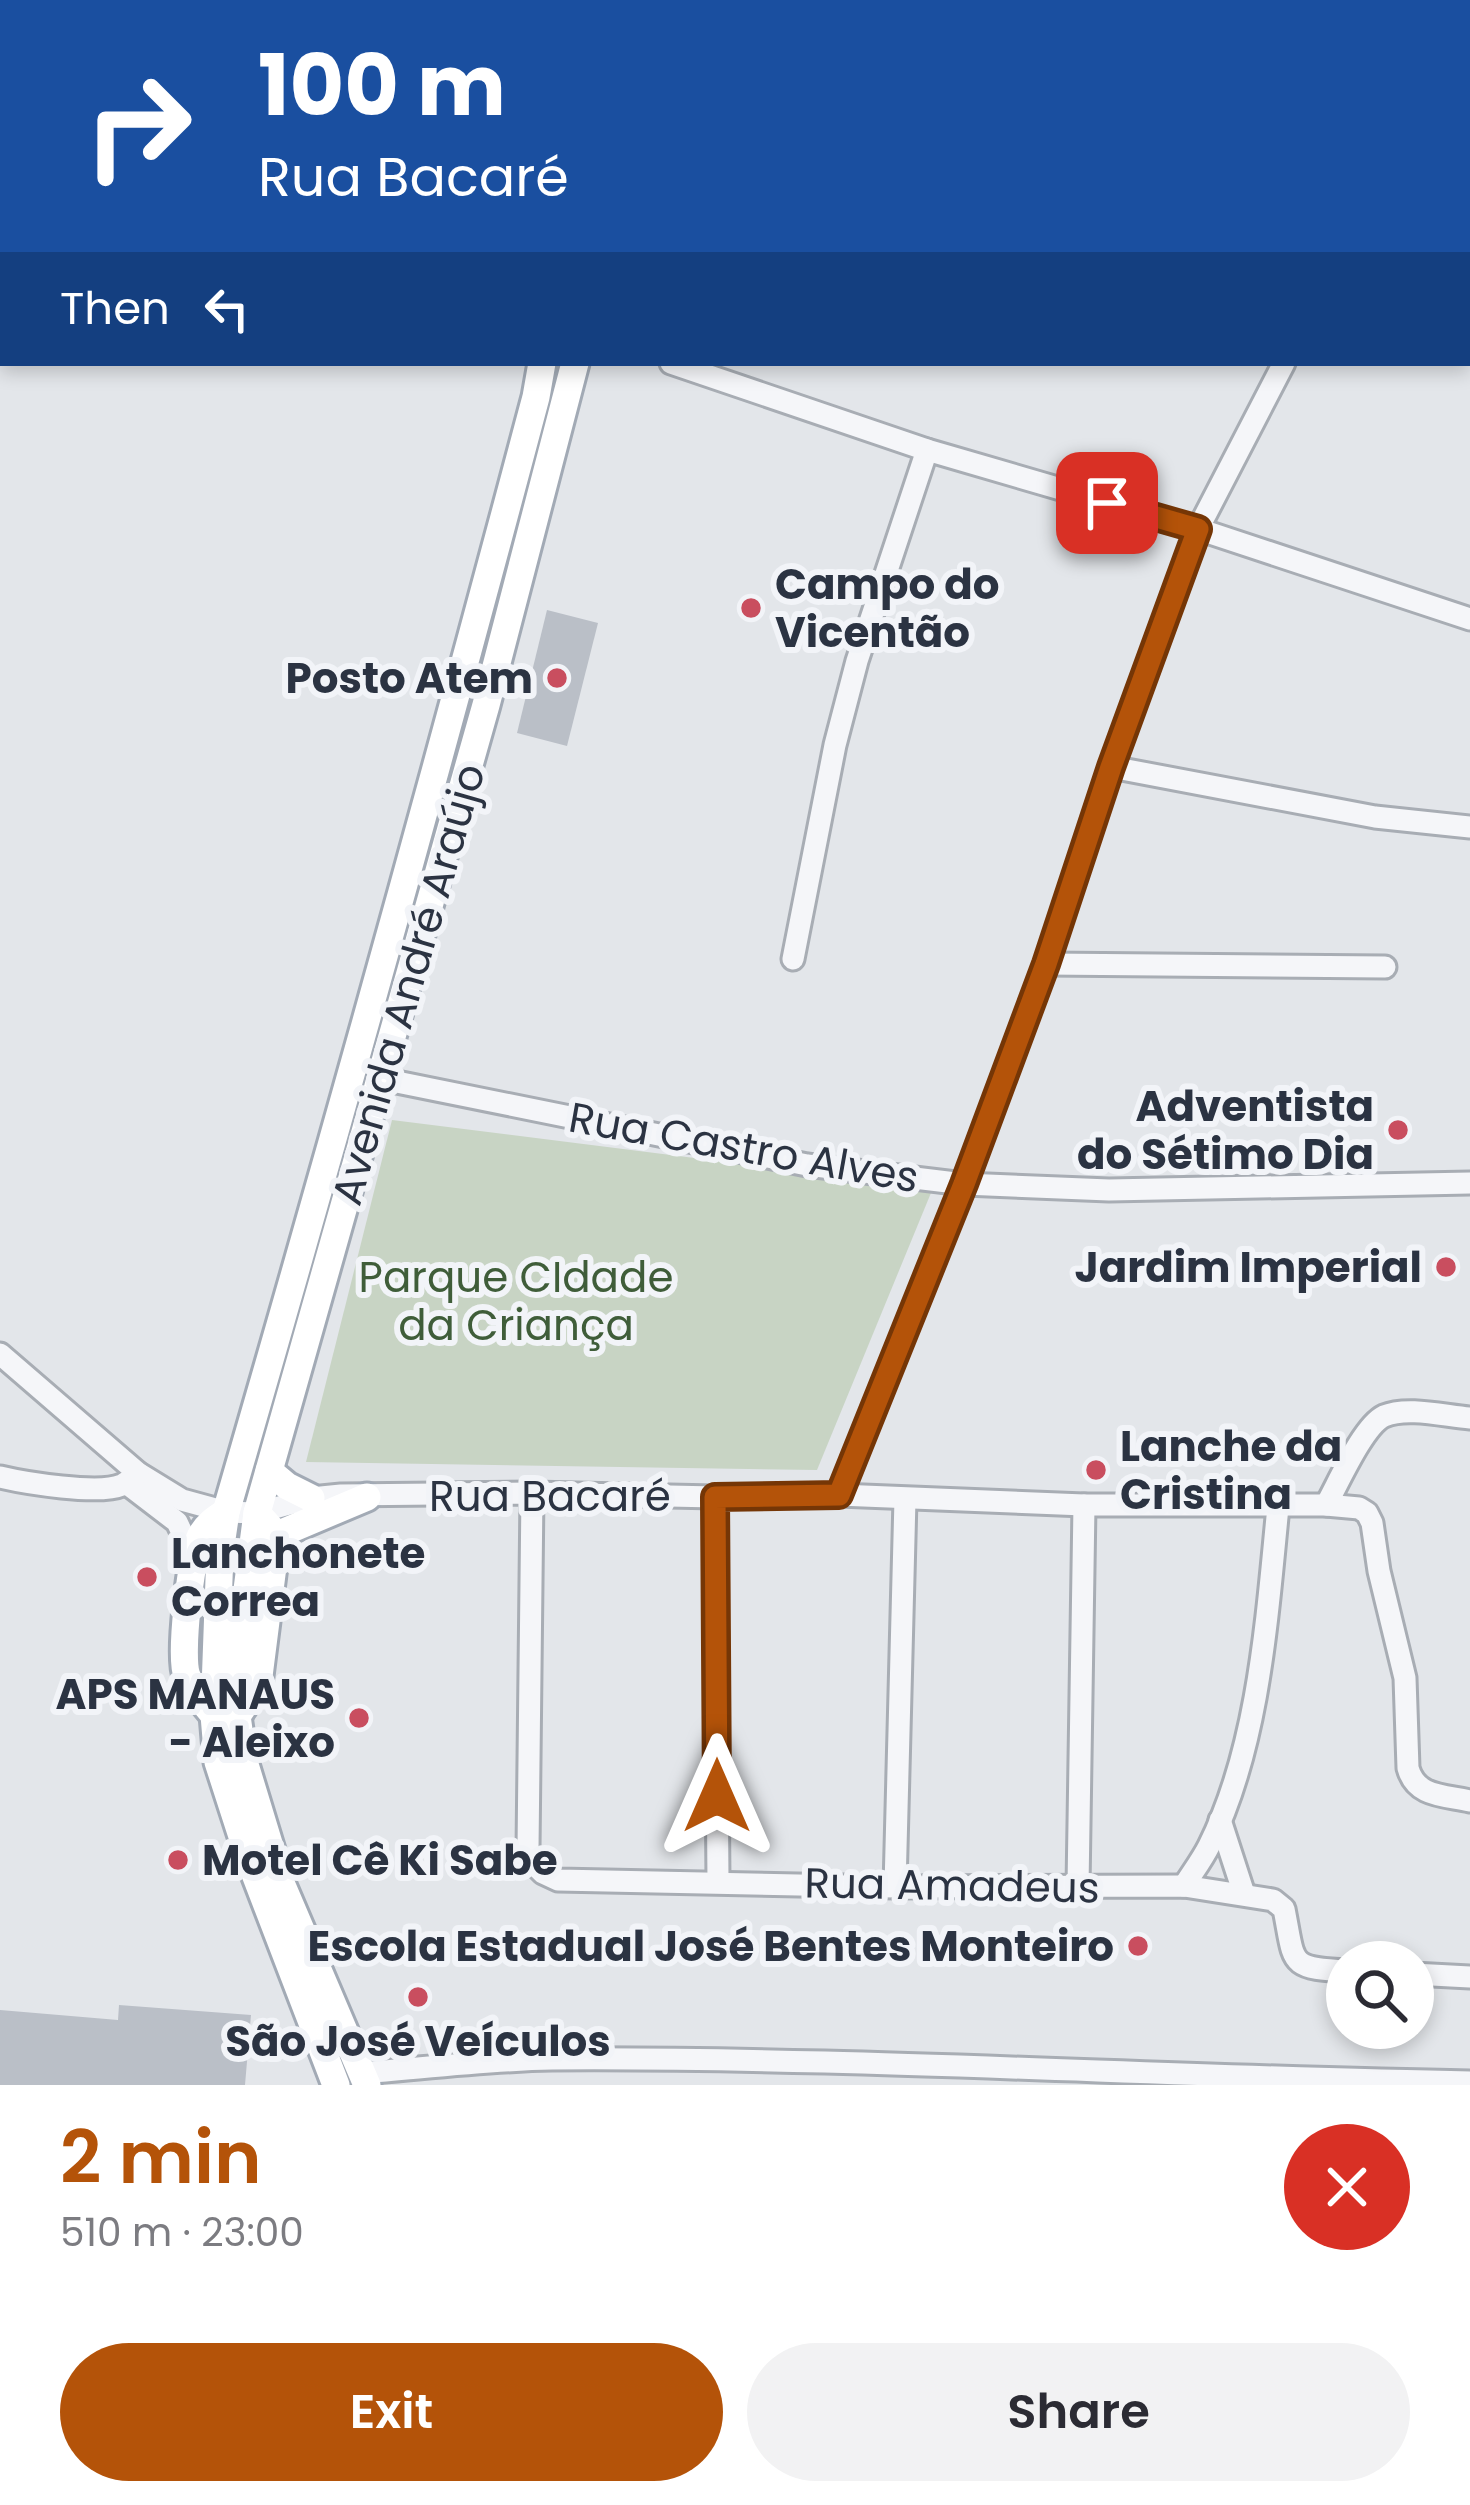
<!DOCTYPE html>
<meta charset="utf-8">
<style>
body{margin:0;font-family:Poppins,sans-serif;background:#f2f2f3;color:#2b2b33;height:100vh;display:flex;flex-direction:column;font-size:45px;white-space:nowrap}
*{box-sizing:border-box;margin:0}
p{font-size:39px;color:#7c7c81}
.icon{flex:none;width:66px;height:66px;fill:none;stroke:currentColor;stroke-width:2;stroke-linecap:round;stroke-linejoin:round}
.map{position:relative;height:2085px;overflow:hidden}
.drawer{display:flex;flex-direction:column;background:#fff;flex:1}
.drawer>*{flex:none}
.top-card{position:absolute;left:0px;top:0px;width:1470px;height:366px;box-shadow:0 6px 18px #0003;background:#1a4fa0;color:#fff;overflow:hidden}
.tools{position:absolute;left:1326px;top:1941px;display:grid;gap:24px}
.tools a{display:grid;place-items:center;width:108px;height:108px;border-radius:50%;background:#fff;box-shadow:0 6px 18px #0003;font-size:60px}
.pin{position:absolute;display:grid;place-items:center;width:102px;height:102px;color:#fff;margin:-51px;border-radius:24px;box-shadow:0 6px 18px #0006}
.me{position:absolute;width:132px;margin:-66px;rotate:0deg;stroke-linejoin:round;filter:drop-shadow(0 0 9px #0008)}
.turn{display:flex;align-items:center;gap:42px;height:252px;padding:0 60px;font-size:54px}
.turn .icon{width:156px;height:156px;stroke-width:2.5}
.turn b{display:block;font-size:84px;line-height:102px}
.then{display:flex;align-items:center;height:114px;padding:0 60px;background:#0003;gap:24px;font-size:45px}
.round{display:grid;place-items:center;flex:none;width:126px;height:126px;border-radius:63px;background:#f2f2f3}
.overview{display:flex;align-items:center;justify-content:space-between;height:204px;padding:0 60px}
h1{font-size:72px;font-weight:600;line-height:90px;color:#b45309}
.cta{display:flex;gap:24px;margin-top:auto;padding:24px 60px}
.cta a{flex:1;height:138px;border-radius:72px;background:#b45309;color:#fff;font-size:48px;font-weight:600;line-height:138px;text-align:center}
.cta a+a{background:#f2f2f3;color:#2b2b33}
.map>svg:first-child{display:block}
</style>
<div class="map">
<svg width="1470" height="2085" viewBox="0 0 1470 2085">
<rect width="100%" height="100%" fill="#e3e6ea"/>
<!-- green -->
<polygon fill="#c8d4c4" points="392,1120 933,1188 817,1470 306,1462"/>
<!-- building -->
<g fill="#babfc7">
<polygon points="547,610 598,623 567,746 517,733"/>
<polygon points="119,2005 251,2015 245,2085 0,2085 0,2010 118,2020"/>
</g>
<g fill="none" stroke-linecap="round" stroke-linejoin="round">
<!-- minor casing -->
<g stroke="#a8adb4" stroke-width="27">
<g id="minor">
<polyline points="1040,3 1041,0"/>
<polyline points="1251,3 1253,0"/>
<polyline points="1467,33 1470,28"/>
<polyline points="1467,297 1470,298"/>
<polyline points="671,363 927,450 1198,529 1470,619"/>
<polyline points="1111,767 1375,817 1470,827"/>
<polyline points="793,959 835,745 857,661 927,450"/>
<polyline points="1046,964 1385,967"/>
<polyline points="382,1079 807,1165 964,1184 1109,1190 1470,1183"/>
<path d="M0 1354 138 1473 182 1500 226 1512 257 1513 311 1498 341 1495 532 1493 715 1497 839 1495 1084 1505H1326L1359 1508 1367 1513 1372 1523 1379 1571 1405 1678 1408 1768C1416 1797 1443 1795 1470 1801"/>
<path d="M0 1477C25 1483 99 1495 122 1485 128 1482 133 1478 138 1473"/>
<polyline points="126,1483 177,1522 193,1556"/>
<path d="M532 1493 528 1849 535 1865 543 1873 558 1880 895 1887 1184 1886 1273 1900 1284 1909C1295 1964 1287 1968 1347 1971"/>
<polyline points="839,1495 964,1184 1046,964 1111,767 1198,529 1284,363"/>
<polyline points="715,1497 718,1881"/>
<path d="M1326 1505C1338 1484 1363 1426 1384 1416 1407 1406 1445 1416 1470 1418"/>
<polyline points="1220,1820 1244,1894"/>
<path d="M1184 1886C1192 1873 1202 1860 1209 1846 1259 1746 1267 1617 1278 1507"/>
<polyline points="895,1887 905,1499"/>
<polyline points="1078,1887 1084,1505"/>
<polyline points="1413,1974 1470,1977"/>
<path d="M362 2073C425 2068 489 2060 552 2059 858 2057 1164 2077 1470 2082"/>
</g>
</g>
<!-- major casing -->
<g stroke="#a2aab5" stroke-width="33">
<g id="major">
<polyline points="519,0 520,3"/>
<polyline points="546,0 547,3"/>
<polyline points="269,1471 287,1486 311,1498"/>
<path d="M226 1512C215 1519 206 1525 200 1537 191 1557 179 1657 187 1676 193 1691 204 1703 214 1715L237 1716 252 1694 259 1676 277 1535 257 1513"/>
<polyline points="277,1535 367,1497"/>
<path d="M336 2085 250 1861 218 1762 214 1715 220 1552 226 1512C334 1141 437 770 536 397L542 363"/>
<polyline points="367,2085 281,1883 243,1758 237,1716 243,1620 257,1513 486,705 575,363"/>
</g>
</g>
<!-- minor -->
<use href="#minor" stroke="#f5f6f9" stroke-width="21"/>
<!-- major -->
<use href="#major" stroke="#fff" stroke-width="27"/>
</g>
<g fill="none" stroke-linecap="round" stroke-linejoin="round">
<!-- route casing -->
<g stroke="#753606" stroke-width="30">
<polyline id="route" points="717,1796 715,1497 839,1495 964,1184 1046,964 1111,767 1198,529 1107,503"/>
</g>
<!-- route -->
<use href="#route" stroke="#b45309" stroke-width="21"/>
</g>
<!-- markers -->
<g fill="#c94e5f" stroke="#f2f4f8" stroke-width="4.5">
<circle cx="751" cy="608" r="12"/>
<circle cx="557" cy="678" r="12"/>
<circle cx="1398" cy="1130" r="12"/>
<circle cx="1446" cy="1267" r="12"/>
<circle cx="1096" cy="1470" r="12"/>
<circle cx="147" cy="1577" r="12"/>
<circle cx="359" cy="1718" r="12"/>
<circle cx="178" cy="1860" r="12"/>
<circle cx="1138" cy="1946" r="12"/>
<circle cx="418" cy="1997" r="12"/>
</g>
<g text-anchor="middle" stroke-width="12" stroke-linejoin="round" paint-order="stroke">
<!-- poi labels -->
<g font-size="42" font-weight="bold" fill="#2b3342" stroke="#f2f4f8" text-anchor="end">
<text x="775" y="599" text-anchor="start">Campo do<tspan x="775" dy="48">Vicentão</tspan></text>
<text x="533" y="693">Posto Atem</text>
<text x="1374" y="1121">Adventista<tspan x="1374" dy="48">do Sétimo Dia</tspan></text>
<text x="1422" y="1282">Jardim Imperial</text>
<text x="1120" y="1461" text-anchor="start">Lanche da<tspan x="1120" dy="48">Cristina</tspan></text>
<text x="171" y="1568" text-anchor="start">Lanchonete<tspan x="171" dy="48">Correa</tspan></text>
<text x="335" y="1709">APS MANAUS<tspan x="335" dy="48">- Aleixo</tspan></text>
<text x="202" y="1875" text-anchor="start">Motel Cê Ki Sabe</text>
<text x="1114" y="1961">Escola Estadual José Bentes Monteiro</text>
<text x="418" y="2056" text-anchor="middle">São José Veículos</text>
</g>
<!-- street labels -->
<g font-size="42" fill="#2b3342" stroke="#f2f4f8">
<text transform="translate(408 984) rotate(-74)" y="15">Avenida André Araújo</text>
<text transform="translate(744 1147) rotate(10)" y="15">Rua Castro Alves</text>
<text x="550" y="1511">Rua Bacaré</text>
<text transform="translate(952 1885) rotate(1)" y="15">Rua Amadeus</text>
</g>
<!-- park labels -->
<g font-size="42" fill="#3f5d39" stroke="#f2f4f8">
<text x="516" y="1292">Parque CIdade<tspan x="516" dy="48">da Criança</tspan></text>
</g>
</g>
</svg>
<div class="tools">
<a><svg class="icon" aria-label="search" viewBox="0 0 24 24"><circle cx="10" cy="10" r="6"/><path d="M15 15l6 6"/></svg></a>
</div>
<div class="pin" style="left:1107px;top:503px;background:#d93025"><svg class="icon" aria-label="arrive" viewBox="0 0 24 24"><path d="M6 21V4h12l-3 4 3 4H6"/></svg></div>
<svg class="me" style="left:717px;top:1796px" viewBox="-20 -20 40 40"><path d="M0-17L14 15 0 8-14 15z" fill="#b45309" stroke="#fff" stroke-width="4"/></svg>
<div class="top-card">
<div class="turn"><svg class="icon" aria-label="right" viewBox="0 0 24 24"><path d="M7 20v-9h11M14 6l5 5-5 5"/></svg><div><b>100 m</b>Rua Bacaré</div></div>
<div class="then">Then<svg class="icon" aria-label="left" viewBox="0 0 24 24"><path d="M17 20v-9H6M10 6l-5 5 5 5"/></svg></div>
</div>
</div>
<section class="drawer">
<div class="overview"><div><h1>2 min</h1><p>510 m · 23:00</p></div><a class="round" style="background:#d93025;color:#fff"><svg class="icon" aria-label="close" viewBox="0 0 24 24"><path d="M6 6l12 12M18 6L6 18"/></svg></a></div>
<div class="cta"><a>Exit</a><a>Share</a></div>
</section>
